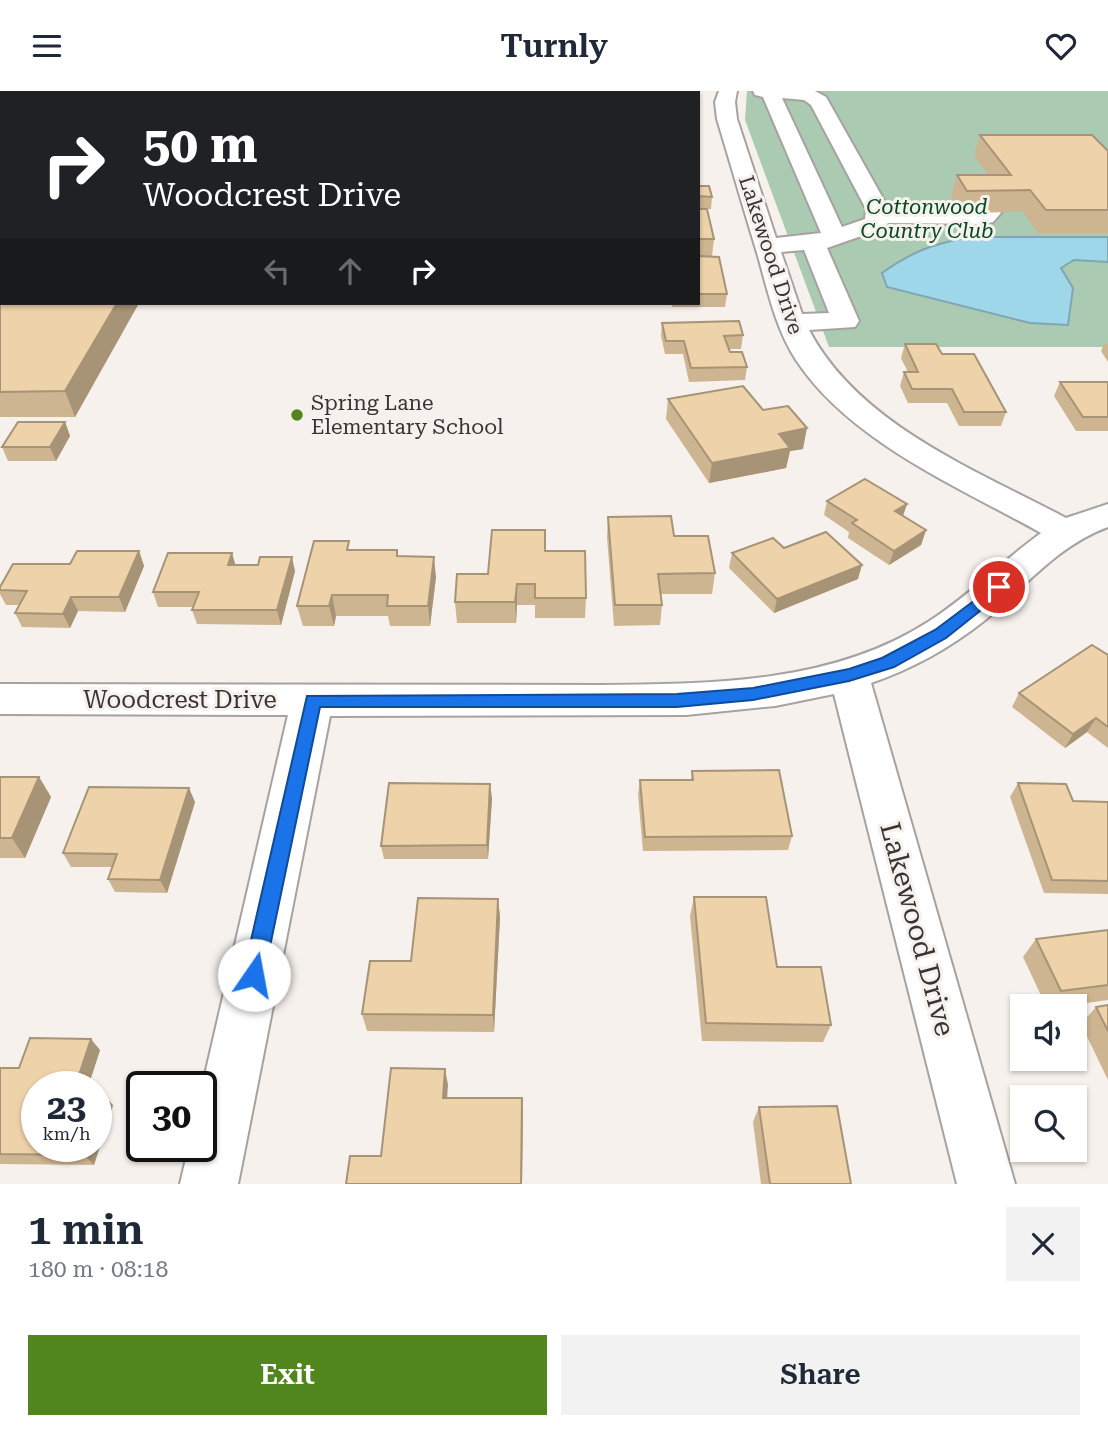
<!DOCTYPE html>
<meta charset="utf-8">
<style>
body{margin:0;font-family:"Roboto Serif",serif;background:#f2f2f3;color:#1f2937;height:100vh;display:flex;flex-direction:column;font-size:26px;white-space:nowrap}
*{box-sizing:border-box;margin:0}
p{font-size:23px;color:#747a83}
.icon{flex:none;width:38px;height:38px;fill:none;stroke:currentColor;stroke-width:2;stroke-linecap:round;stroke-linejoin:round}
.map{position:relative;height:1093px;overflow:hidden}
.panel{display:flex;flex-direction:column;background:#fff;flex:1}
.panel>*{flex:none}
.top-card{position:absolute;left:0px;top:0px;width:700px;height:214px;box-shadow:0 2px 5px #0004;background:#202124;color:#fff;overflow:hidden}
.tools{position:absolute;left:1010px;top:903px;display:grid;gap:14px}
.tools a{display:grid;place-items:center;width:77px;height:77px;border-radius:0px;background:#fff;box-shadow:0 2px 5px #0004;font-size:35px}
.speed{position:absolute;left:21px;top:980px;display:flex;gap:14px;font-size:35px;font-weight:700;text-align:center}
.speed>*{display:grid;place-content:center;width:91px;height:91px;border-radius:50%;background:#fff;box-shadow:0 2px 5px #0004;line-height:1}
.speed small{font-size:18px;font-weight:400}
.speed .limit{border:4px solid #111;border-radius:10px;background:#fff;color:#111}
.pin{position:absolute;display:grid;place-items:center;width:60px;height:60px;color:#fff;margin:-30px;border:4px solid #fff;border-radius:50%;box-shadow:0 2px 7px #0007}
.me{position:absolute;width:77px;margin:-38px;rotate:12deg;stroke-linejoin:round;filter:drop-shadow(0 0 5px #0008)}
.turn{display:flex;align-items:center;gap:24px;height:147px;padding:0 28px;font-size:32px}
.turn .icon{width:91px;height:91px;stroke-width:2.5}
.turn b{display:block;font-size:49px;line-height:60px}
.lanes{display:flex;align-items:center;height:66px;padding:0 28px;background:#0003;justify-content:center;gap:35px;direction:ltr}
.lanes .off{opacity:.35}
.round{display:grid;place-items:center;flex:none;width:74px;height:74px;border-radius:0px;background:#f2f2f3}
.headline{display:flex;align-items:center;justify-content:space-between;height:119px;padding:0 28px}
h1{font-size:42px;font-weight:600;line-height:52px}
.action{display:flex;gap:14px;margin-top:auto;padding:14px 28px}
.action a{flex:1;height:80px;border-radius:0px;background:#51851d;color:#fff;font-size:28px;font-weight:600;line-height:80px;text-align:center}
.action a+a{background:#f2f2f3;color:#1f2937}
header{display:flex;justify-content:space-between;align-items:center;height:91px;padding:0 28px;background:#fff;font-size:32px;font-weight:600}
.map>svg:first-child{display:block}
</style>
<header><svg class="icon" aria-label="menu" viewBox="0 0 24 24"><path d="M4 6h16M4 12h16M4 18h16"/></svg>Turnly<svg class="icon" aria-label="heart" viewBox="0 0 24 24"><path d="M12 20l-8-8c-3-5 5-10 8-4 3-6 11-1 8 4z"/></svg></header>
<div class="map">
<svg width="1108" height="1093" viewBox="0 0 1108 1093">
<rect width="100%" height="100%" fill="#f6f1ed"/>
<!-- green -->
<polygon fill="#aacab1" points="747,0 1108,0 1108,256 829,256 745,29"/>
<!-- water -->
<path fill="#9ed7e9" stroke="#7fa6b2" stroke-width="2" d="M968 146H1108V171L1074 169 1061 177 1073 197 1068 234 1030 232 887 196 882 182C913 160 931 154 968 146Z"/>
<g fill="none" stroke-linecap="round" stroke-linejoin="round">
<!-- minor casing -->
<g stroke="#a7a29f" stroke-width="4">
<path id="minor" d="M719 0H737L735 11 737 28 776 147 821 142 763 6 755 4 753 0H815L826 6 889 118 979 119 989 115 997 117 1001 122 993 131 985 133 888 132 884 137 827 157 859 230 855 236 809 239C859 334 976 379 1066 427L1108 413V436C1058 454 1024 497 984 530 950 557 912 578 871 592L1015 1093H957L834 603 775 615 686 624 330 625 238 1093H180L189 1055H201V1001L288 624 0 623V593L599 594C711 593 831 593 928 531 969 505 1002 470 1041 442 959 396 850 351 796 269 776 238 768 201 758 165 744 120 731 74 717 28L715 11ZM782 7 804 9 811 14 866 118 865 128 842 136ZM804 159 829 222 802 223 781 161Z"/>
</g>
<!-- minor -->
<use href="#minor" fill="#fff" fill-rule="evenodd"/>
</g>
<!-- wall -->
<g fill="#cdb591">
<rect x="649" y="0" width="30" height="2"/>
<polygon points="980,44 1108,60 1108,142 1038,142 1023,121 961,122 951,106 957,84 988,84 974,65"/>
<polygon points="698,92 699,95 712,106 711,118 698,118"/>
<polygon points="698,118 714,148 712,165 727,203 725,216 672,216 671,212 698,212"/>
<polygon points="0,138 139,212 75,326 0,326"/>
<polygon points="662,232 743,244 741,258 729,258 730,261 747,276 745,289 689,291 683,263 665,263 661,245"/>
<polygon points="905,253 942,263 1006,321 1001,335 959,335 947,312 908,312 900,295 904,281 908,281 901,267"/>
<polygon points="1104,253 1108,253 1108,271 1101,260"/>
<polygon points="1060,291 1108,291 1108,340 1076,340 1054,305"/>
<polygon points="668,308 763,319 803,358 790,360 786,377 709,392 666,328"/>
<polygon points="65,331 70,345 56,370 8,370 2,356"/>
<polygon points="827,410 907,413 903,425 926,439 921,454 889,474 848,447 849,441 824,424"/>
<polygon points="608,426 674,445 715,482 712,503 661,503 662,514 660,534 614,535 607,446"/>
<polygon points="784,457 858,488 774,522 729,477 732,462"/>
<polygon points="351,459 398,465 436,486 430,535 390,535 388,525 336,525 334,535 303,535 297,515"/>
<polygon points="139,460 144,475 125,521 78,520 70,537 22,536 15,522 19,514 6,514 0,503 0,496 70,473"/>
<polygon points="546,460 586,507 585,527 535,527 535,514 517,514 516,532 457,532 455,511 488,483"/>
<polygon points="236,474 295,480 281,534 197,533 192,519 194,516 158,516 153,501"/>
<polygon points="1108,564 1108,657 1087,641 1065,657 1012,616 1019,602"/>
<polygon points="692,680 792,745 788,759 643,760 638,703 640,689 691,689"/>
<polygon points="0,686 39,686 51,706 25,767 0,767"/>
<polygon points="1018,692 1073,710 1108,711 1108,803 1044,802 1010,706"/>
<polygon points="492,707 488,768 384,768 381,755"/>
<polygon points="195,711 167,802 115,801 108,788 112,776 71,776 63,762"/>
<polygon points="694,806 777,876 831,934 823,951 702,950 690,825"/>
<polygon points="498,808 500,826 494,941 367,940 362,923 411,870"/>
<polygon points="1108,839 1108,909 1065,915 1046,915 1023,866 1036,848"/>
<polygon points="1108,914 1108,989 1081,933 1096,916"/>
<polygon points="100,959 88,996 37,996 113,1014 94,1074 0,1073 0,977 19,977"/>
<polygon points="759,1016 851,1093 761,1093 753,1031"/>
</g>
<!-- shaded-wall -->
<g fill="#a79376">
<polygon points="117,212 139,212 75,326 65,300"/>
<polygon points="65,331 70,345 56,370 50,356"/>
<polygon points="807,337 803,358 790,360 786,377 709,392 712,372 779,343"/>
<polygon points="907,413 902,427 895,420"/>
<polygon points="926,439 921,454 889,474 894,460"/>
<polygon points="139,460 144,475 125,521 119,506"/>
<polygon points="232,462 236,476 228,474"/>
<polygon points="292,466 295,480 281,534 277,519"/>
<polygon points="434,466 436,486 430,535 428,515"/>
<polygon points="862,474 858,488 774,522 777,508"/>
<polygon points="517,493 517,514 516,532 515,511"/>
<polygon points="332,504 336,525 334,535 329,515"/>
<polygon points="71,506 78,520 70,537 63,523"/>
<polygon points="1096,627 1087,641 1065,657 1073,643"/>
<polygon points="39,686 51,706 25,767 12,747"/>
<polygon points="490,693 492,707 488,768 487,754"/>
<polygon points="189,697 195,711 167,802 160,789"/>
<polygon points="498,808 500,826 494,941 493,924"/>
<polygon points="91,948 100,959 88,996 75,996"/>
<polygon points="445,978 448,994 446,1022 443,1007"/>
<polygon points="103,1003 113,1014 94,1074 84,1064 87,1055 96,1055 96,1025"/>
<polygon points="522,1007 523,1022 522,1093 521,1093"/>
</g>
<!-- building -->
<g fill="#eed2a9" stroke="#a79376" stroke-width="2">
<polygon points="980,44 1092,44 1108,60 1108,119 1046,119 1030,99 967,100 957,84 1011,84"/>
<polygon points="698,92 699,95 709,95 712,106 698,105"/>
<polygon points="698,118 707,118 714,148 698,148"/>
<polygon points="2,136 2,212 117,212 65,300 0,301 0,138"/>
<polygon points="698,165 719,166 727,203 698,203"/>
<polygon points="739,230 743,244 724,245 730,261 742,261 747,276 691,277 684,250 666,250 662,232"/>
<polygon points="905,253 936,253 942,263 974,263 1006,321 964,321 952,298 912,298 904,281 918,281"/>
<polygon points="1060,291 1108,291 1108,326 1083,326"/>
<polygon points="743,295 763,319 788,315 807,337 779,343 790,357 712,372 668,308"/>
<polygon points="18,331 65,331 50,356 2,356"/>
<polygon points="865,388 907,413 895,420 926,439 894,460 852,432 857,429 827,410"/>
<polygon points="671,425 674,445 708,445 715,482 658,483 662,514 615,514 608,426"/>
<polygon points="492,439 545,439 545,460 585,460 586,507 535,507 535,493 517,493 515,511 455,511 457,483 488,483"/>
<polygon points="826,441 862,474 777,508 732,462 773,447 784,457"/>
<polygon points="314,450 349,450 347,459 397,459 397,465 434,466 428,515 387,515 388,504 332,504 329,515 297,515"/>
<polygon points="77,460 139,460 119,506 71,506 63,523 15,522 27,500 0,499 0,496 13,473 70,473"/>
<polygon points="168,462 232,462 228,474 258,474 260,466 292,466 277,519 192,519 199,501 153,501"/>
<polygon points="1092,554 1108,564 1108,636 1096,627 1073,643 1019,602"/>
<polygon points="779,679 792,745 645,746 640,689 693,689 692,680"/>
<polygon points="0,686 39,686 12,747 0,747"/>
<polygon points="389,692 490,693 487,754 381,755"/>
<polygon points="1018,692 1066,693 1073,710 1108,711 1108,790 1052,789"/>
<polygon points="89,696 189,697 160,789 108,788 117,763 63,762"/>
<polygon points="694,806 766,806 777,876 821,876 831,934 706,932"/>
<polygon points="418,807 498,808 493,924 362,923 370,870 411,870"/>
<polygon points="1108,839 1108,894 1061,900 1036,848"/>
<polygon points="1108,914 1108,940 1096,916"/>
<polygon points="30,947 91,948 75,996 37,996 37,1055 87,1055 84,1064 0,1063 0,977 19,977"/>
<polygon points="391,977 445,978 443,1007 522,1007 521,1093 346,1093 350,1065 381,1065"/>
<polygon points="96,1003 103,1003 96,1025"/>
<polygon points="837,1015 851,1093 770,1093 759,1016"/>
</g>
<!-- route -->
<polygon fill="#1a73e8" stroke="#114b97" stroke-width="2" points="999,491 1005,492 1007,496 1005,500 946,547 894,576 849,590 753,609 677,616 320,616 264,884 261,891 254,893 247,891 243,884 307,605 677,603 753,597 849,578 882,567 935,539"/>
<!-- markers -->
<circle fill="#51851d" stroke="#f6f1ed" stroke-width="2.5" cx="297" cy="324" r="7"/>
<g text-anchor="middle" stroke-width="6" stroke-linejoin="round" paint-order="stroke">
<!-- far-park labels -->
<g font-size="21" font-style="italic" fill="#044b23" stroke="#f6f1ed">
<text x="927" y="123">Cottonwood<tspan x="927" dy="24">Country Club</tspan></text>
</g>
<!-- far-street labels -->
<g font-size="21" fill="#373533" stroke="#f6f1ed">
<text transform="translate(771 164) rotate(72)" y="7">Lakewood Drive</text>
</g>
<!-- far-poi labels -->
<g font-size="21" fill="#373533" stroke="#f6f1ed" text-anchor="start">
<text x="311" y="319">Spring Lane<tspan x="311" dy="24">Elementary School</tspan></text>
</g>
<!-- street labels -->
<g font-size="24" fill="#373533" stroke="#f6f1ed">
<text x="180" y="617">Woodcrest Drive</text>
</g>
<!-- near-street labels -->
<g font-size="28" fill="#373533" stroke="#f6f1ed">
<text transform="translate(918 838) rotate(75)" y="10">Lakewood Drive</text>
</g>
</g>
</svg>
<div class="tools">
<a><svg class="icon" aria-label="sound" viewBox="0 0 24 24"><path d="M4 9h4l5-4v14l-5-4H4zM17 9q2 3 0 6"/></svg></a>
<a><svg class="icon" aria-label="search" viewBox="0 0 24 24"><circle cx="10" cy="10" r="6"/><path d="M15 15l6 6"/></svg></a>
</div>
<div class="speed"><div>23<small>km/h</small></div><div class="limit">30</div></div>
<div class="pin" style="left:999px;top:496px;background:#d93025"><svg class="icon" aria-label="arrive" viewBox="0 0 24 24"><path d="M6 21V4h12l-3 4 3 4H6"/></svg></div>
<svg class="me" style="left:254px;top:884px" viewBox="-20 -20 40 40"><circle r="19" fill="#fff"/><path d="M0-13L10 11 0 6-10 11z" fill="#1a73e8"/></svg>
<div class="top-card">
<div class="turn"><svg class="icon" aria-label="right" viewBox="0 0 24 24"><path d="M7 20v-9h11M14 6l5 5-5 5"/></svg><div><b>50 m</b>Woodcrest Drive</div></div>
<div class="lanes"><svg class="icon off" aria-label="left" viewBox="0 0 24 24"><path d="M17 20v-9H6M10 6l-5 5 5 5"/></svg><svg class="icon off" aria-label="ahead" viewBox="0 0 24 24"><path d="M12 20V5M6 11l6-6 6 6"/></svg><svg class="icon" aria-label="right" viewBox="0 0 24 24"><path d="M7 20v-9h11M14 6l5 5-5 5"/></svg></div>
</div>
</div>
<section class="panel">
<div class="headline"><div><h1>1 min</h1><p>180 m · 08:18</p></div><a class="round"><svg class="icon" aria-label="close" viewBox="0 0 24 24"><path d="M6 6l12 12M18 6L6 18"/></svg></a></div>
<div class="action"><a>Exit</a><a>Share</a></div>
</section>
